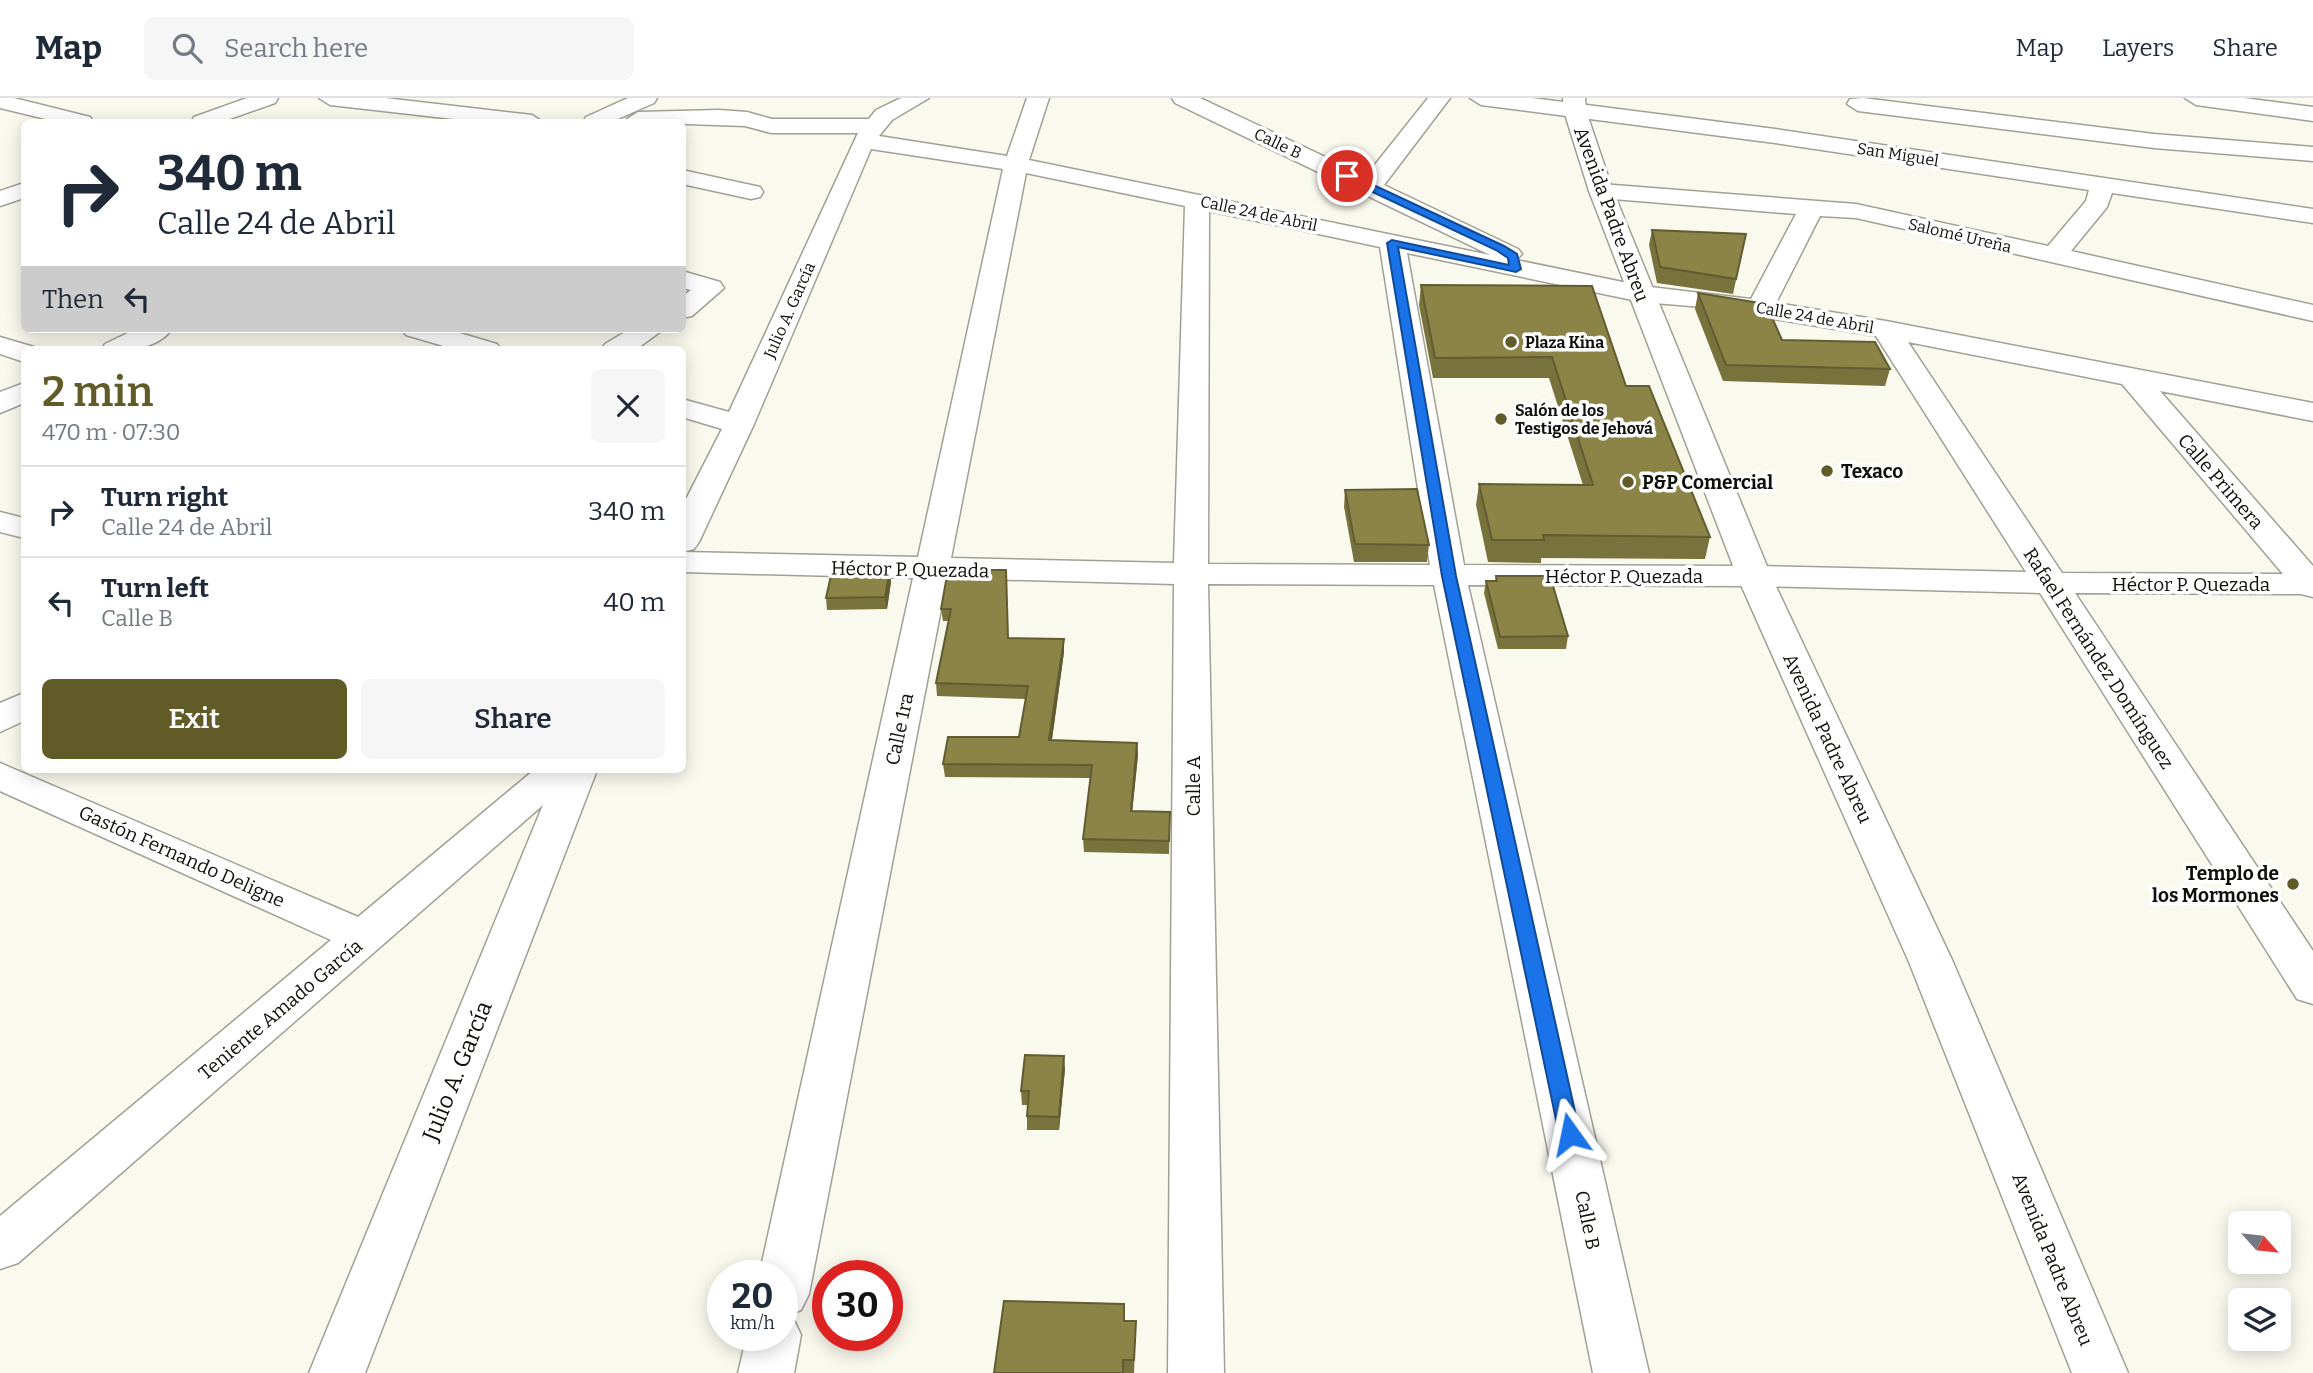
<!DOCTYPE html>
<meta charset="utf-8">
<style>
body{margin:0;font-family:Bitter,serif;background:#f6f6f7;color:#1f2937;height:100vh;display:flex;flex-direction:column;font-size:26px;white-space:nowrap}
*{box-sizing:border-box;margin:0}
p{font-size:23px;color:#747a83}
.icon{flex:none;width:38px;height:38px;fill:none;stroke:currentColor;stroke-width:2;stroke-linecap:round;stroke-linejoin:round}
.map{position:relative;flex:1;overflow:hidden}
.sheet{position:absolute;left:21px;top:248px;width:665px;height:427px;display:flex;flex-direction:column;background:#fff;border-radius:10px;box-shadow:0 4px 18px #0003}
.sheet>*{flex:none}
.banner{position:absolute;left:21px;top:21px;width:665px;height:214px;border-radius:10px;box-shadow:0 4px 18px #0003;background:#fff;color:#1f2937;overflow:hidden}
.needle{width:46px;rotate:117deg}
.buttons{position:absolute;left:2228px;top:1113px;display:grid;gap:14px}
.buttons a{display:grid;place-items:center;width:63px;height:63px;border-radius:10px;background:#fff;box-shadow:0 4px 18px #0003;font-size:35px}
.speed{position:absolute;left:707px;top:1162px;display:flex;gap:14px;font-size:35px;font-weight:700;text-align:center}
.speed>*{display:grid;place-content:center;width:91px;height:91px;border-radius:50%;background:#fff;box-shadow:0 4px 18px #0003;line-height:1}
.speed small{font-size:18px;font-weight:400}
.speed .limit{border:10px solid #d22;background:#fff;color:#111}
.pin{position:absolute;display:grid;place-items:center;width:60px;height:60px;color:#fff;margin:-30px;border:4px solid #fff;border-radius:50%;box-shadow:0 2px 7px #0007}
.me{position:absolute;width:77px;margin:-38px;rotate:348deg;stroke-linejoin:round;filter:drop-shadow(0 0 5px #0008)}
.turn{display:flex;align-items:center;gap:24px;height:147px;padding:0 21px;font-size:32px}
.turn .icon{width:91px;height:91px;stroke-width:2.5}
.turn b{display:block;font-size:49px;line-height:60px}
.then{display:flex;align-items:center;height:66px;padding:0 21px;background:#0003;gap:14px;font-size:26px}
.round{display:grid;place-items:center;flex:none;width:74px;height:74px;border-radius:10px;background:#f6f6f7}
.headline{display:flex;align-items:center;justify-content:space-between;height:119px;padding:0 21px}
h1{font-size:42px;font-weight:600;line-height:52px;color:#615b27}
.cta{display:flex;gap:14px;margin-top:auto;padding:14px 21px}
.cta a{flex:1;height:80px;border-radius:10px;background:#615b27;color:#fff;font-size:28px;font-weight:600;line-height:80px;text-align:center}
.cta a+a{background:#f6f6f7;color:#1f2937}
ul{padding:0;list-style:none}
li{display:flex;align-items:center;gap:21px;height:91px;padding:0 21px;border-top:2px solid #e0e1e3}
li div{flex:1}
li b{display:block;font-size:26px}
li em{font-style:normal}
header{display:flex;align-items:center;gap:42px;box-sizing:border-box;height:98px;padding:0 35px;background:#fff;border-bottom:2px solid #e0e1e3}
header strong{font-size:33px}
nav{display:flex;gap:38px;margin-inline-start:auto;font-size:24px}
.search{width:490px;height:63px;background:#f6f6f7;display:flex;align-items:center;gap:18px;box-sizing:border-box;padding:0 24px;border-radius:10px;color:#747a83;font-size:26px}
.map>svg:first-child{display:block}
</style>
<header>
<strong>Map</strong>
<div class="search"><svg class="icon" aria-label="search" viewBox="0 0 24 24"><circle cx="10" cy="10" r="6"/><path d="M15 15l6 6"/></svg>Search here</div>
<nav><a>Map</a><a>Layers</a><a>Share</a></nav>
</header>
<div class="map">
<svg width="2313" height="1275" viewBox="0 0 2313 1275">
<rect width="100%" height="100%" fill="#faf9ee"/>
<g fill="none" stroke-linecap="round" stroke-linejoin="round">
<!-- minor casing -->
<g stroke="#a1a095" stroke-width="3">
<g id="minor">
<polygon points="0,0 14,0 90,19 93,24 58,24 0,10"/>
<polygon points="319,0 385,0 532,17 543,24 480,24 330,7"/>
<polygon points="628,0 657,0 654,5 611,24 583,24 586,19"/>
<path d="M901 0H929L892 22 879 38 1007 58 1027 0H1049L1029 62 1490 157 1175 5 1172 0H1200L1366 78 1428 0H1450L1384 87 1518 151 1522 156 1516 162 1642 188 1751 201 1796 116 1601 100 1592 98 1589 93 1592 88 1601 86 1856 106 2048 148 2086 103 2089 92 1775 45 1481 7 1470 0H1532L1775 31 2313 111V125L2112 95 2107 109 2071 153 2313 207V223L1856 120 1820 118 1776 205 1886 223 2313 305V323L2160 293 2313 468V499L2301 496 2075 495 2313 853V906L2297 901 2040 495 1754 488 1468 487 1649 1275H1593L1434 487 1208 486 1224 1275H1168L1174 486 947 480 809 1196 801 1212 787 1218 793 1220 801 1237 794 1275H738L747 1237H782V1178H759L913 480 682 474V409L722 331 682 319V301L729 314 858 35H771L745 28 629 24 627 21 638 14 719 12 747 14 772 21H869L876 12ZM871 51 1003 71 918 459 683 454 694 451 699 444 754 326ZM1026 75 1185 108 1174 465 951 460ZM1209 113 1380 149 1430 467 1208 466ZM1407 155 1642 204 1703 209 1876 238 2026 474 1754 468 1464 467ZM1908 244 2122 286 2283 476 2062 475Z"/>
<polygon points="1863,0 2154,36 2313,49 2313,63 2154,50 1858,13 1847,6 1850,1"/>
<polygon points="2185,0 2244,0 2313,9 2313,23 2196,7"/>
<polygon points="682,72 760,89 763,94 760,99 751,101 682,86"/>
<polygon points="682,173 720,184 724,190 692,218 682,220 682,199 691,192 682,190"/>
<path d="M136 231H172C156 253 125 252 101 252L105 246Z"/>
<polygon points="402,231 446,231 497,246 501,252 457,252 406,237"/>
<polygon points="630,231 664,231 635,252 601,252 605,246"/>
<polygon points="0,239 34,249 36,252 24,252 24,264 0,256"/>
<polygon points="24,285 24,305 0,315 0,294"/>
<polygon points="0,414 24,420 24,440 0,434"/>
<polygon points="24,595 24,623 0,634 0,605"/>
<polygon points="0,665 358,819 534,672 597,672 365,1275 309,1275 543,707 18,1165 0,1171 0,1118 331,842 0,693"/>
</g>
</g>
<!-- major casing -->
<g stroke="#a1a095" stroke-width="3">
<g id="major">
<polygon points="247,0 278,0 275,5 221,24 191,24 194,19"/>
<polygon points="1563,0 1585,0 1586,13 1613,93 1771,478 1953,864 2128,1275 2072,1275 1909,864 1737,478 1589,93 1564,13"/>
<polygon points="24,85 24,100 0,108 0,93"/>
</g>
</g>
<!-- minor -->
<use href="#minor" fill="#fff" fill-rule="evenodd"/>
<!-- major -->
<use href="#major" fill="#fff" fill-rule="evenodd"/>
</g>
<!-- wall -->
<g fill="#78723c">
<polygon points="1652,132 1746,136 1733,196 1657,185 1649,147"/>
<polygon points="1421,187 1626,288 1710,439 1705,461 1541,460 1541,465 1488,464 1476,407 1479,386 1583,387 1549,280 1433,280 1419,207"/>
<polygon points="1698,195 1782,242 1890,271 1885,288 1723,283 1695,211"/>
<polygon points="1345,392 1429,447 1427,464 1354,464 1344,409"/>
<polygon points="890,472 891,484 887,511 827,512 826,500"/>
<polygon points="948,472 1009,540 1064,541 1064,554 1052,642 1137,645 1138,657 1132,713 1170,714 1169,756 1084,754 1083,741 1091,680 945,679 943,666 1019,639 1026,601 937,598 936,585 949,523 943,523 941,511"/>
<polygon points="1496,478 1568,538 1566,551 1498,551 1484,495 1486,483 1495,483"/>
<polygon points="1065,971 1059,1032 1027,1032 1027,1018 1028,1007 1022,1007 1021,993"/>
<polygon points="1125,1223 1136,1223 1134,1275 994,1275"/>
</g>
<!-- shaded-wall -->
<g fill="#615c31">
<polygon points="890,472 891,484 887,511 885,499"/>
<polygon points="1064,541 1064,554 1050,655 1049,642"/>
<polygon points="1137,645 1138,657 1131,726 1131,713"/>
<polygon points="1064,958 1065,971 1059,1032 1059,1019"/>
</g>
<!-- building -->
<g fill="#8b8446" stroke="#615c31" stroke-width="2">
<polygon points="1652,132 1746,136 1736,181 1660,169"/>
<polygon points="1421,187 1592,188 1626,288 1649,288 1710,439 1543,437 1544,442 1492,442 1479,386 1593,387 1552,259 1435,260"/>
<polygon points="1698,195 1766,206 1782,242 1875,244 1890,271 1726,267"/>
<polygon points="1417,391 1429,447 1355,446 1345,392"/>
<polygon points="890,472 885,499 826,500 832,473"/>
<polygon points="948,472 1006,472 1008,540 1064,541 1049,642 1137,645 1131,713 1170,714 1169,743 1083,741 1092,667 943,666 948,639 1019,639 1028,588 936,585 951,511 941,511"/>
<polygon points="1496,478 1550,478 1568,538 1500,539 1486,483 1497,483"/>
<polygon points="1025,957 1064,958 1059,1019 1027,1018 1029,993 1021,993"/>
<polygon points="1004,1203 1124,1206 1124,1223 1136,1223 1134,1262 1123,1262 1123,1275 994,1275"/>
</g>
<!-- route -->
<polygon fill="#1a73e8" stroke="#114b97" stroke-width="2" points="1343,76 1350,76 1504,148 1517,156 1521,171 1516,174 1398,149 1456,478 1580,1036 1577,1042 1562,1042 1559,1036 1442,478 1387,145 1392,142 1509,167 1508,160 1496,152 1343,80"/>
<!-- markers -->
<g fill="#615b27" stroke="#fff" stroke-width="2.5">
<circle cx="1511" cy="244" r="7"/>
<circle cx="1501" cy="321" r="7"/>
<circle cx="1827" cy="373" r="7"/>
<circle cx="1628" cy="384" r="7"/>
<circle cx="2293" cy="786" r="7"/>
</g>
<g text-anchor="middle" stroke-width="7" stroke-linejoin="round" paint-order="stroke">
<!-- far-street labels -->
<g font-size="16" fill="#0f0f0b" stroke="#fff">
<text transform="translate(1278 45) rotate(25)" y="6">Calle B</text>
<text transform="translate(1898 56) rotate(9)" y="6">San Miguel</text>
<text transform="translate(1259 115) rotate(12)" y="6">Calle 24 de Abril</text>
<text transform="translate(1960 137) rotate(13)" y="6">Salomé Ureña</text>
<text transform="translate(789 212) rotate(-66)" y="6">Julio A. García</text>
<text transform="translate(1815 219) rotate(10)" y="6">Calle 24 de Abril</text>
</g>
<!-- far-poi labels -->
<g font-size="16" font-weight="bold" fill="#0f0f0b" stroke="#fff" text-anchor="start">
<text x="1525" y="250">Plaza Kina</text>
<text x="1515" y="318">Salón de los<tspan x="1515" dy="18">Testigos de Jehová</tspan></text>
</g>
<!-- street labels -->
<g font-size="19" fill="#0f0f0b" stroke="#fff">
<text transform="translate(1612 116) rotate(70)" y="7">Avenida Padre Abreu</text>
<text transform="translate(2221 383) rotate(49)" y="7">Calle Primera</text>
<text transform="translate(910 471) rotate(1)" y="7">Héctor P. Quezada</text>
<text x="1624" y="485">Héctor P. Quezada</text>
<text x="2191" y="493">Héctor P. Quezada</text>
<text transform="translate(2099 560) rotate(57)" y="7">Rafael Fernández Domínguez</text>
<text transform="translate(899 631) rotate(-78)" y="7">Calle 1ra</text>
<text transform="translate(1828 640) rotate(65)" y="7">Avenida Padre Abreu</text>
<text transform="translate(1193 688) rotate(-90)" y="7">Calle A</text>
<text transform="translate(182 758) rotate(24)" y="7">Gastón Fernando Deligne</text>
<text transform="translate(280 911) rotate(-40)" y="7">Teniente Amado García</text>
<text transform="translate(1588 1122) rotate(78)" y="7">Calle B</text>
<text transform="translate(2053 1161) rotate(68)" y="7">Avenida Padre Abreu</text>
</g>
<!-- poi labels -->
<g font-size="19" font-weight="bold" fill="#0f0f0b" stroke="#fff" text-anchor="start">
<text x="1841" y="380">Texaco</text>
<text x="1642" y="391">P&amp;P Comercial</text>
<text x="2279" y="782" text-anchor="end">Templo de<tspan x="2279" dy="22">los Mormones</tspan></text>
</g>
<!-- near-street labels -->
<g font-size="23" fill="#0f0f0b" stroke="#fff">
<text transform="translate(457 973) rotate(-68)" y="8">Julio A. García</text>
</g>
</g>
</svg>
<div class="buttons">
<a><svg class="needle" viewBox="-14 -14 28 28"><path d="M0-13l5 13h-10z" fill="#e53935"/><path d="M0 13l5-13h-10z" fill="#747a83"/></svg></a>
<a><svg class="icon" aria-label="layers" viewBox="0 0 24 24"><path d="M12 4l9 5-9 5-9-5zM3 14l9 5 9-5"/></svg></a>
</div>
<div class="speed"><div>20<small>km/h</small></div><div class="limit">30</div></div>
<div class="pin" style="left:1347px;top:78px;background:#d93025"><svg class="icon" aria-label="arrive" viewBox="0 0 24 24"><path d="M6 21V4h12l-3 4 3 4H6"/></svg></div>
<svg class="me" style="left:1570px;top:1036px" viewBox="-20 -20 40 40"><path d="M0-17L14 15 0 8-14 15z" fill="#1a73e8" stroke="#fff" stroke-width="4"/></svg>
<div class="banner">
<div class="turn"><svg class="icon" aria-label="right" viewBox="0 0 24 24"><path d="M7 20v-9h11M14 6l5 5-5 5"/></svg><div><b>340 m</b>Calle 24 de Abril</div></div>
<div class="then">Then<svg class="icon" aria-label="left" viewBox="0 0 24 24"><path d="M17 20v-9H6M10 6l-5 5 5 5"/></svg></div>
</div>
<section class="sheet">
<div class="headline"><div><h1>2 min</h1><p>470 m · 07:30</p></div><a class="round"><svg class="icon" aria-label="close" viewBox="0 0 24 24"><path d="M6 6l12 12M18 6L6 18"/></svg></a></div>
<ul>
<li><svg class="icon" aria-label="right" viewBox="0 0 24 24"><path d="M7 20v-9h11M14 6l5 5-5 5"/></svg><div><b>Turn right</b><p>Calle 24 de Abril</p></div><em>340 m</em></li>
<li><svg class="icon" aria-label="left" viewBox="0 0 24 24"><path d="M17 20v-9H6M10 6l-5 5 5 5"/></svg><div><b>Turn left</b><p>Calle B</p></div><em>40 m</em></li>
</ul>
<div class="cta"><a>Exit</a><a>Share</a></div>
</section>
</div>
